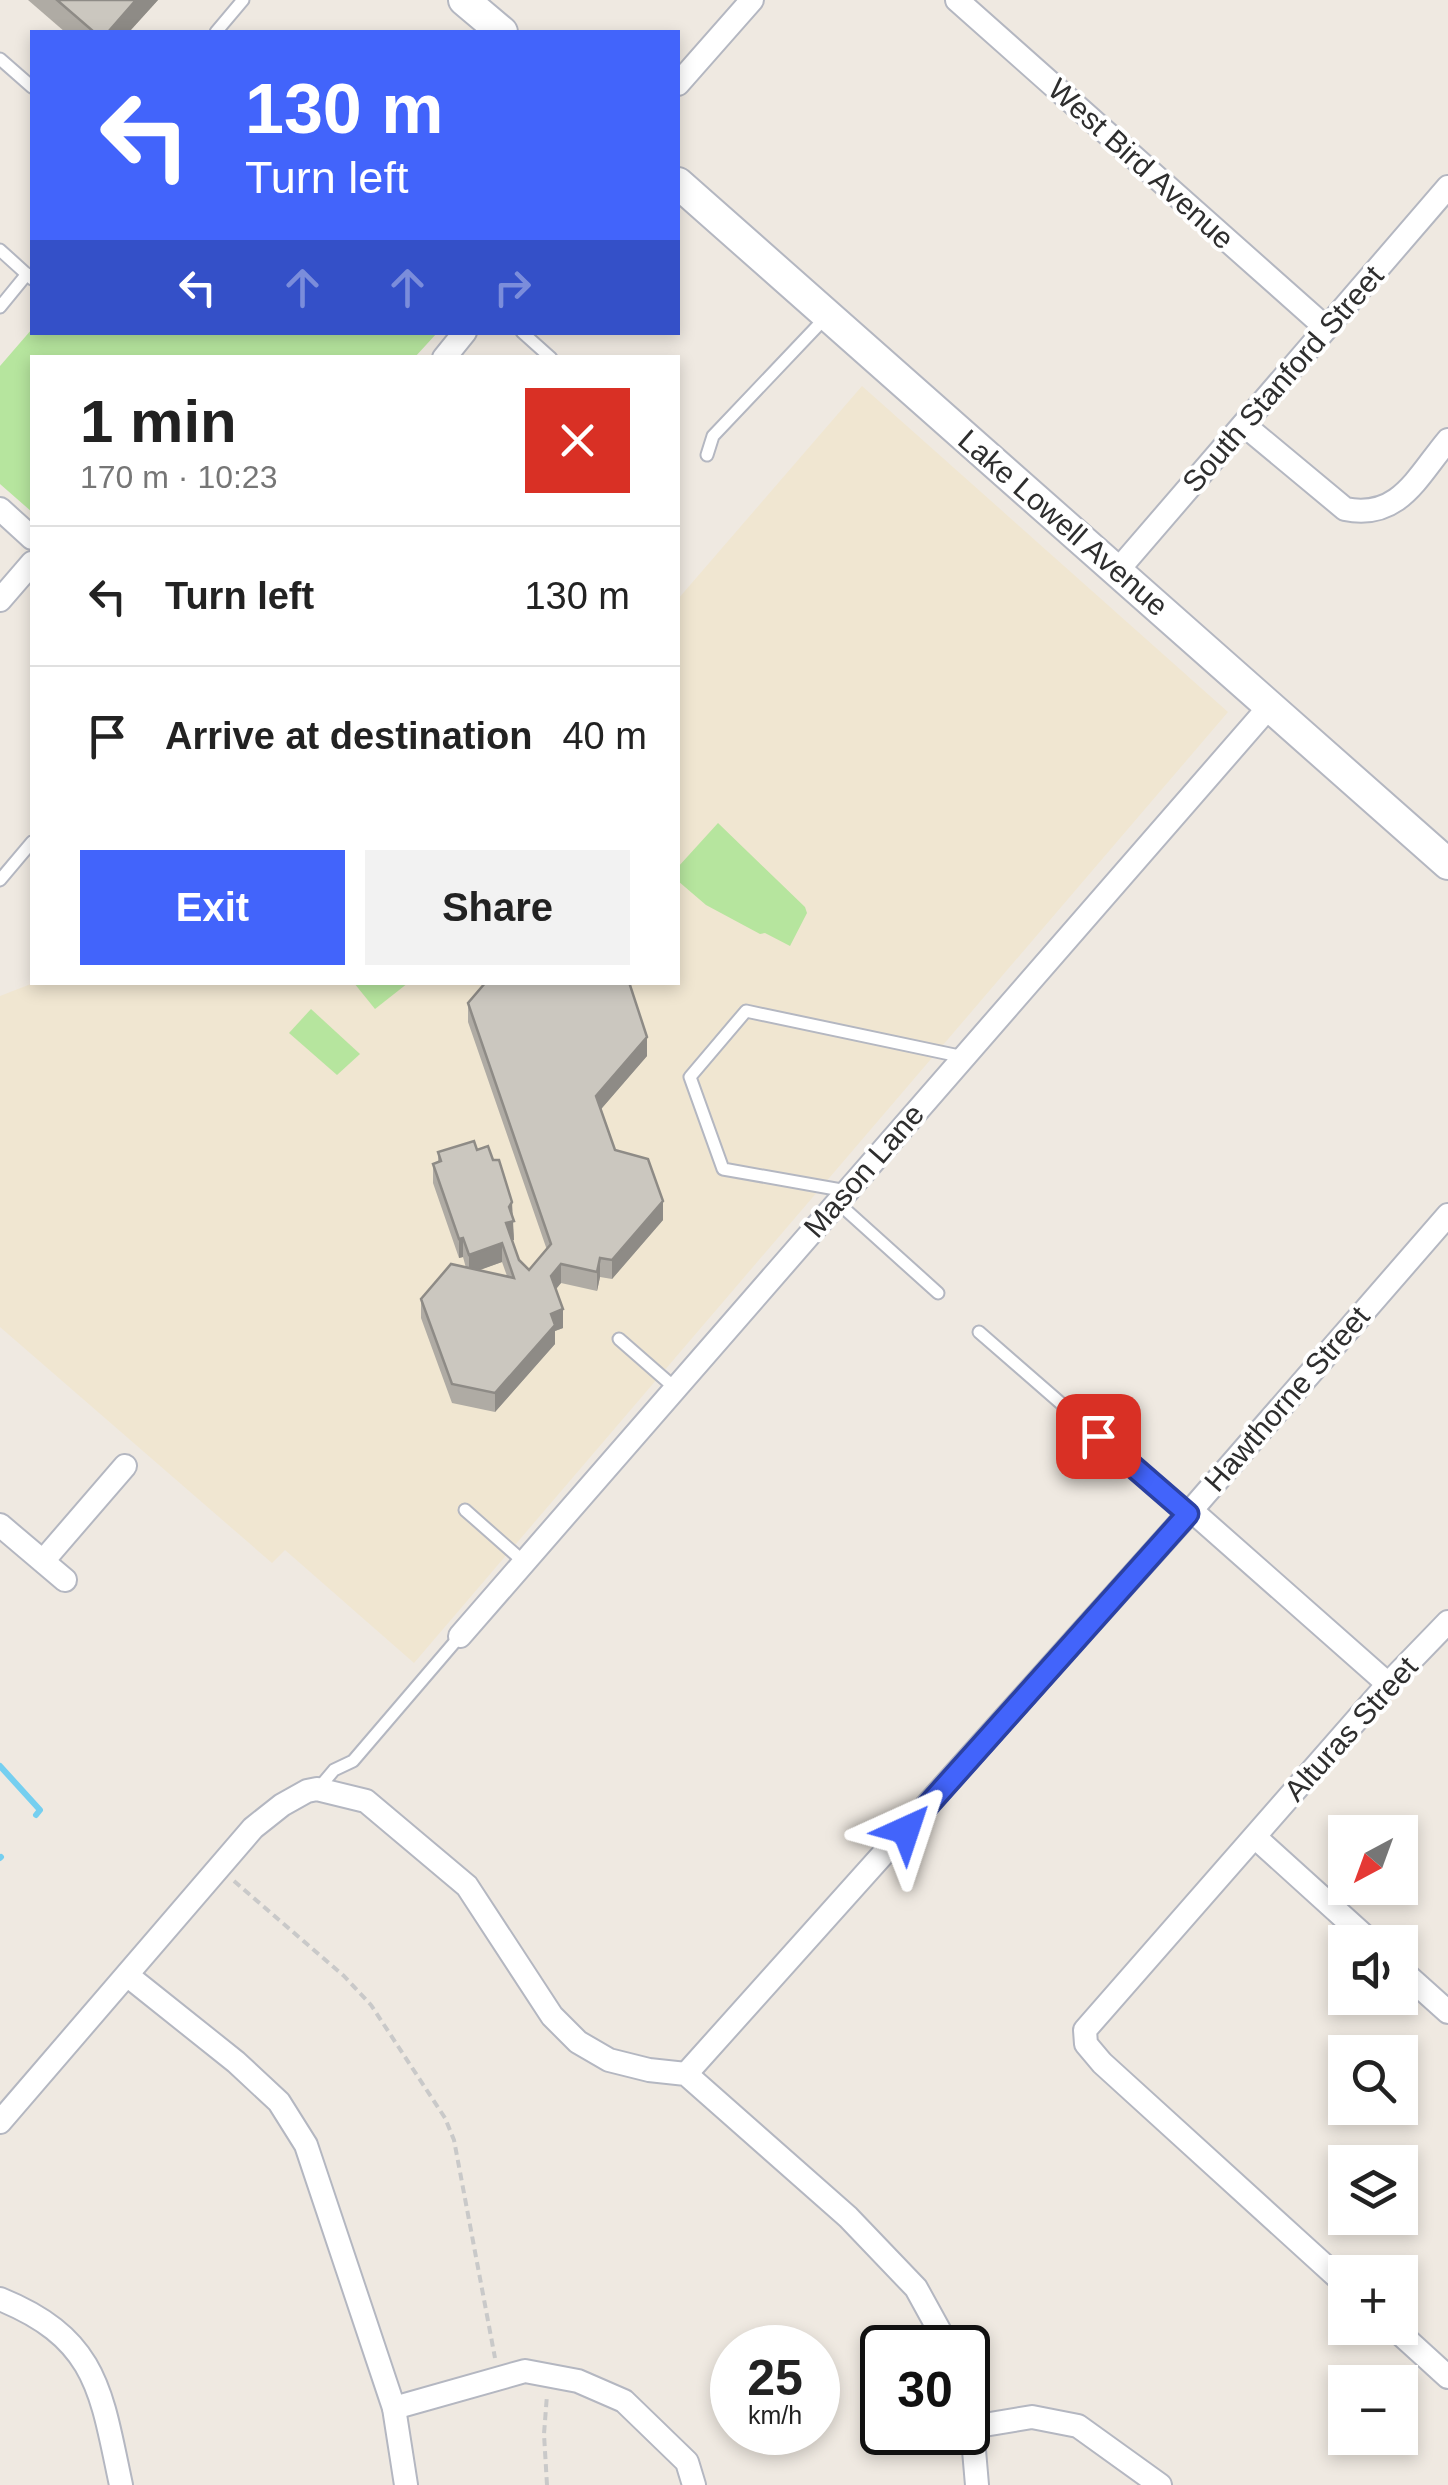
<!DOCTYPE html>
<meta charset="utf-8">
<style>
body{margin:0;font-family:Arial,sans-serif;background:#f2f2f2;color:#222;height:100vh;display:flex;flex-direction:column;font-size:38px;white-space:nowrap}
*{box-sizing:border-box;margin:0}
p{font-size:32px;color:#767676}
.icon{flex:none;width:55px;height:55px;fill:none;stroke:currentColor;stroke-width:2;stroke-linecap:round;stroke-linejoin:round}
.map{position:relative;flex:1;overflow:hidden}
.sheet{position:absolute;left:30px;top:355px;width:650px;height:630px;display:flex;flex-direction:column;background:#fff;border-radius:0px;box-shadow:0 5px 15px #0003}
.sheet>*{flex:none}
.banner{position:absolute;left:30px;top:30px;width:650px;height:305px;border-radius:0px;box-shadow:0 5px 15px #0003;background:#4264fb;color:#fff;overflow:hidden}
.needle{width:65px;rotate:221deg}
.buttons{position:absolute;left:1328px;top:1815px;display:grid;gap:20px}
.buttons a{display:grid;place-items:center;width:90px;height:90px;border-radius:0px;background:#fff;box-shadow:0 5px 15px #0003;font-size:50px}
.speed{position:absolute;left:710px;top:2325px;display:flex;gap:20px;font-size:50px;font-weight:700;text-align:center}
.speed>*{display:grid;place-content:center;width:130px;height:130px;border-radius:50%;background:#fff;box-shadow:0 5px 15px #0003;line-height:1}
.speed small{font-size:25px;font-weight:400}
.speed .limit{border:5px solid #111;border-radius:15px;background:#fff;color:#111}
.pin{position:absolute;display:grid;place-items:center;width:85px;height:85px;color:#fff;margin:-42px;border-radius:20px;box-shadow:0 5px 15px #0006}
.me{position:absolute;width:110px;margin:-55px;rotate:42deg;stroke-linejoin:round;filter:drop-shadow(0 0 8px #0008)}
.turn{display:flex;align-items:center;gap:35px;height:210px;padding:0 50px;font-size:45px}
.turn .icon{width:130px;height:130px;stroke-width:2.5}
.turn b{display:block;font-size:70px;line-height:85px}
.lanes{display:flex;align-items:center;height:95px;padding:0 50px;background:#0003;justify-content:center;gap:50px;direction:ltr}
.lanes .off{opacity:.35}
.round{display:grid;place-items:center;flex:none;width:105px;height:105px;border-radius:0px;background:#f2f2f2}
.head{display:flex;align-items:center;justify-content:space-between;height:170px;padding:0 50px}
h1{font-size:60px;font-weight:700;line-height:75px}
.action{display:flex;gap:20px;margin-top:auto;padding:20px 50px}
.action a{flex:1;height:115px;border-radius:0px;background:#4264fb;color:#fff;font-size:40px;font-weight:700;line-height:115px;text-align:center}
.action a+a{background:#f2f2f2;color:#222}
ul{padding:0;list-style:none}
li{display:flex;align-items:center;gap:30px;height:140px;padding:0 50px;border-top:2px solid #e0e0e0}
li div{flex:1}
li b{display:block;font-size:38px}
li em{font-style:normal}
.map>svg:first-child{display:block}
</style>
<div class="map">
<svg width="1448" height="2485" viewBox="0 0 1448 2485">
<rect width="100%" height="100%" fill="#efe9e1"/>
<!-- education -->
<polygon fill="#f0e6d1" points="862,386 1228,712 414,1663 285,1550 272,1563 0,1327 0,996 36,982 678,982 678,599"/>
<!-- green -->
<g fill="#b6e59e">
<polygon points="32,329 32,332 437,333 415,357 32,358 32,512 0,484 0,366"/>
<polygon points="718,823 805,907 807,913 790,946 765,933 760,934 706,905 678,881 678,867"/>
<polygon points="354,983 408,983 375,1009"/>
<polygon points="311,1009 360,1054 337,1075 289,1033"/>
</g>
<g fill="none" stroke-linecap="round" stroke-linejoin="round">
<!-- stream -->
<g stroke="#75cff0" stroke-width="6">
<polyline points="0,1766 40,1810 36,1815"/>
<polyline points="0,1858 1,1857"/>
</g>
<!-- lane casing -->
<g stroke="#b4b7c1" stroke-width="15">
<g id="lane">
<polyline points="216,32 243,0"/>
<polyline points="0,59 32,87"/>
<polyline points="0,250 32,279"/>
<polyline points="0,307 27,274"/>
<polyline points="522,332 551,358"/>
<polyline points="707,455 713,436 827,316"/>
<polyline points="0,880 32,842"/>
<polyline points="847,1191 723,1169 690,1077 746,1011 964,1057"/>
<polyline points="837,1202 938,1293"/>
<polyline points="979,1332 1188,1514"/>
<polyline points="619,1339 675,1388"/>
<polyline points="465,1510 524,1562"/>
<polyline points="318,1789 334,1770 353,1761 460,1636"/>
</g>
</g>
<!-- street casing -->
<g stroke="#b4b7c1" stroke-width="26">
<g id="street">
<polyline points="957,0 1325,327"/>
<polyline points="678,84 752,0"/>
<polyline points="444,358 465,332"/>
<path d="M1244 425 1345 509C1399 520 1417 477 1448 440"/>
<polyline points="0,509 32,538"/>
<polyline points="1118,570 1448,187"/>
<polyline points="0,600 32,563"/>
<polyline points="1191,1510 1388,1684"/>
<polyline points="0,1525 65,1580"/>
<polyline points="43,1561 125,1466"/>
<polyline points="460,1636 1269,707"/>
<polyline points="1255,1837 1371,1942"/>
<polyline points="1400,1969 1448,2012"/>
<polyline points="127,1975 236,2062 279,2102 306,2145 394,2408 406,2485"/>
<polyline points="686,2074 1188,1514 1448,1215"/>
<polyline points="0,2122 253,1828 282,1805 307,1791 317,1789 366,1801 467,1886 552,2016 578,2042 609,2060 649,2070 686,2074 848,2217 916,2288 949,2348"/>
<polyline points="1345,2284 1102,2063 1086,2044 1085,2030 1388,1684 1448,1622"/>
<path d="M0 2299C98 2339 101 2392 121 2485"/>
<polyline points="1394,2328 1448,2377"/>
<polyline points="394,2408 525,2371 578,2381 624,2401 687,2462 694,2485"/>
<polyline points="968,2409 972,2427 977,2485"/>
<polyline points="972,2427 1032,2417 1078,2426 1160,2485"/>
</g>
</g>
<!-- secondary casing -->
<g stroke="#b4b7c1" stroke-width="34">
<g id="secondary">
<polyline points="464,0 502,32"/>
<polyline points="678,183 1448,864"/>
</g>
</g>
<!-- path -->
<g stroke="#c9c9c9" stroke-width="4" stroke-dasharray="8 5" stroke-linecap="butt">
<polyline points="234,1881 344,1976 371,2005 445,2118 454,2140 495,2358"/>
<polyline points="547,2485 544,2434 547,2395"/>
</g>
<!-- lane -->
<use href="#lane" stroke="#fff" stroke-width="11"/>
<!-- street -->
<use href="#street" stroke="#fff" stroke-width="22"/>
<!-- secondary -->
<use href="#secondary" stroke="#fff" stroke-width="30"/>
</g>
<!-- wall -->
<g fill="#afaba4" fill-rule="evenodd">
<polygon points="28,0 158,0 129,32 65,32"/>
<path d="M468 1003 647 1056 601 1109 615 1150 663 1220 612 1279 600 1277 597 1291 561 1283 556 1289 563 1328 555 1331V1344L495 1412 452 1403 421 1318V1299L466 1268 463 1257 459 1258 433 1183V1164L438 1162V1152L477 1150 512 1217 514 1240H512L519 1260 529 1270 547 1250 468 1022ZM502 1262 507 1276 479 1270Z"/>
</g>
<!-- shaded-wall -->
<g fill="#8e8b86">
<polygon points="136,0 158,0 129,32 108,32"/>
<polygon points="647,1037 647,1056 596,1115 596,1096"/>
<polygon points="663,1201 663,1220 612,1279 612,1260"/>
<polygon points="512,1202 514,1240 506,1242 506,1223 509,1207"/>
<polygon points="463,1238 463,1257 459,1258 459,1239"/>
<polygon points="502,1243 502,1262 469,1274 469,1255"/>
<polygon points="600,1258 600,1277 597,1291 597,1272"/>
<polygon points="561,1264 561,1283 551,1295 551,1276"/>
<polygon points="563,1309 563,1328 555,1331 555,1344 495,1412 495,1393 551,1314"/>
</g>
<!-- building -->
<g fill="#cbc7bf" stroke="#8e8b86" stroke-width="2.5">
<polygon points="57,0 136,0 108,32 94,32"/>
<polygon points="486,982 629,982 647,1037 596,1096 615,1150 648,1159 663,1201 612,1260 600,1258 597,1272 561,1264 551,1276 563,1309 551,1314 555,1325 495,1393 452,1384 421,1299 451,1264 514,1278 502,1243 469,1255 463,1238 459,1239 433,1164 441,1161 438,1152 474,1141 477,1150 488,1146 493,1160 499,1160 512,1202 509,1207 514,1221 506,1223 519,1260 529,1270 551,1244 468,1003"/>
</g>
<g fill="none" stroke-linecap="round" stroke-linejoin="round">
<!-- route casing -->
<g stroke="#2b41a3" stroke-width="25">
<polyline id="route" points="906,1830 1188,1514 1098,1436"/>
</g>
<!-- route -->
<use href="#route" stroke="#4264fb" stroke-width="18"/>
</g>
<g text-anchor="middle" stroke-width="8" stroke-linejoin="round" paint-order="stroke">
<!-- street labels -->
<g font-size="30" fill="#2e2e2e" stroke="#fff">
<text transform="translate(1141 164) rotate(42)" y="10">West Bird Avenue</text>
<text transform="translate(1283 379) rotate(-49)" y="10">South Stanford Street</text>
<text transform="translate(1063 523) rotate(41)" y="10">Lake Lowell Avenue</text>
<text transform="translate(864 1171) rotate(-49)" y="10">Mason Lane</text>
<text transform="translate(1287 1399) rotate(-49)" y="10">Hawthorne Street</text>
<text transform="translate(1351 1729) rotate(-48)" y="10">Alturas Street</text>
</g>
</g>
</svg>
<div class="buttons">
<a><svg class="needle" viewBox="-14 -14 28 28"><path d="M0-13l5 13h-10z" fill="#e53935"/><path d="M0 13l5-13h-10z" fill="#767676"/></svg></a>
<a><svg class="icon" aria-label="sound" viewBox="0 0 24 24"><path d="M4 9h4l5-4v14l-5-4H4zM17 9q2 3 0 6"/></svg></a>
<a><svg class="icon" aria-label="search" viewBox="0 0 24 24"><circle cx="10" cy="10" r="6"/><path d="M15 15l6 6"/></svg></a>
<a><svg class="icon" aria-label="layers" viewBox="0 0 24 24"><path d="M12 4l9 5-9 5-9-5zM3 14l9 5 9-5"/></svg></a>
<a>+</a>
<a>−</a>
</div>
<div class="speed"><div>25<small>km/h</small></div><div class="limit">30</div></div>
<div class="pin" style="left:1098px;top:1436px;background:#d93025"><svg class="icon" aria-label="arrive" viewBox="0 0 24 24"><path d="M6 21V4h12l-3 4 3 4H6"/></svg></div>
<svg class="me" style="left:906px;top:1830px" viewBox="-20 -20 40 40"><path d="M0-17L14 15 0 8-14 15z" fill="#4264fb" stroke="#fff" stroke-width="4"/></svg>
<div class="banner">
<div class="turn"><svg class="icon" aria-label="left" viewBox="0 0 24 24"><path d="M17 20v-9H6M10 6l-5 5 5 5"/></svg><div><b>130 m</b>Turn left</div></div>
<div class="lanes"><svg class="icon" aria-label="left" viewBox="0 0 24 24"><path d="M17 20v-9H6M10 6l-5 5 5 5"/></svg><svg class="icon off" aria-label="ahead" viewBox="0 0 24 24"><path d="M12 20V5M6 11l6-6 6 6"/></svg><svg class="icon off" aria-label="ahead" viewBox="0 0 24 24"><path d="M12 20V5M6 11l6-6 6 6"/></svg><svg class="icon off" aria-label="right" viewBox="0 0 24 24"><path d="M7 20v-9h11M14 6l5 5-5 5"/></svg></div>
</div>
<section class="sheet">
<div class="head"><div><h1>1 min</h1><p>170 m · 10:23</p></div><a class="round" style="background:#d93025;color:#fff"><svg class="icon" aria-label="close" viewBox="0 0 24 24"><path d="M6 6l12 12M18 6L6 18"/></svg></a></div>
<ul>
<li><svg class="icon" aria-label="left" viewBox="0 0 24 24"><path d="M17 20v-9H6M10 6l-5 5 5 5"/></svg><div><b>Turn left</b></div><em>130 m</em></li>
<li><svg class="icon" aria-label="arrive" viewBox="0 0 24 24"><path d="M6 21V4h12l-3 4 3 4H6"/></svg><div><b>Arrive at destination</b></div><em>40 m</em></li>
</ul>
<div class="action"><a>Exit</a><a>Share</a></div>
</section>
</div>
